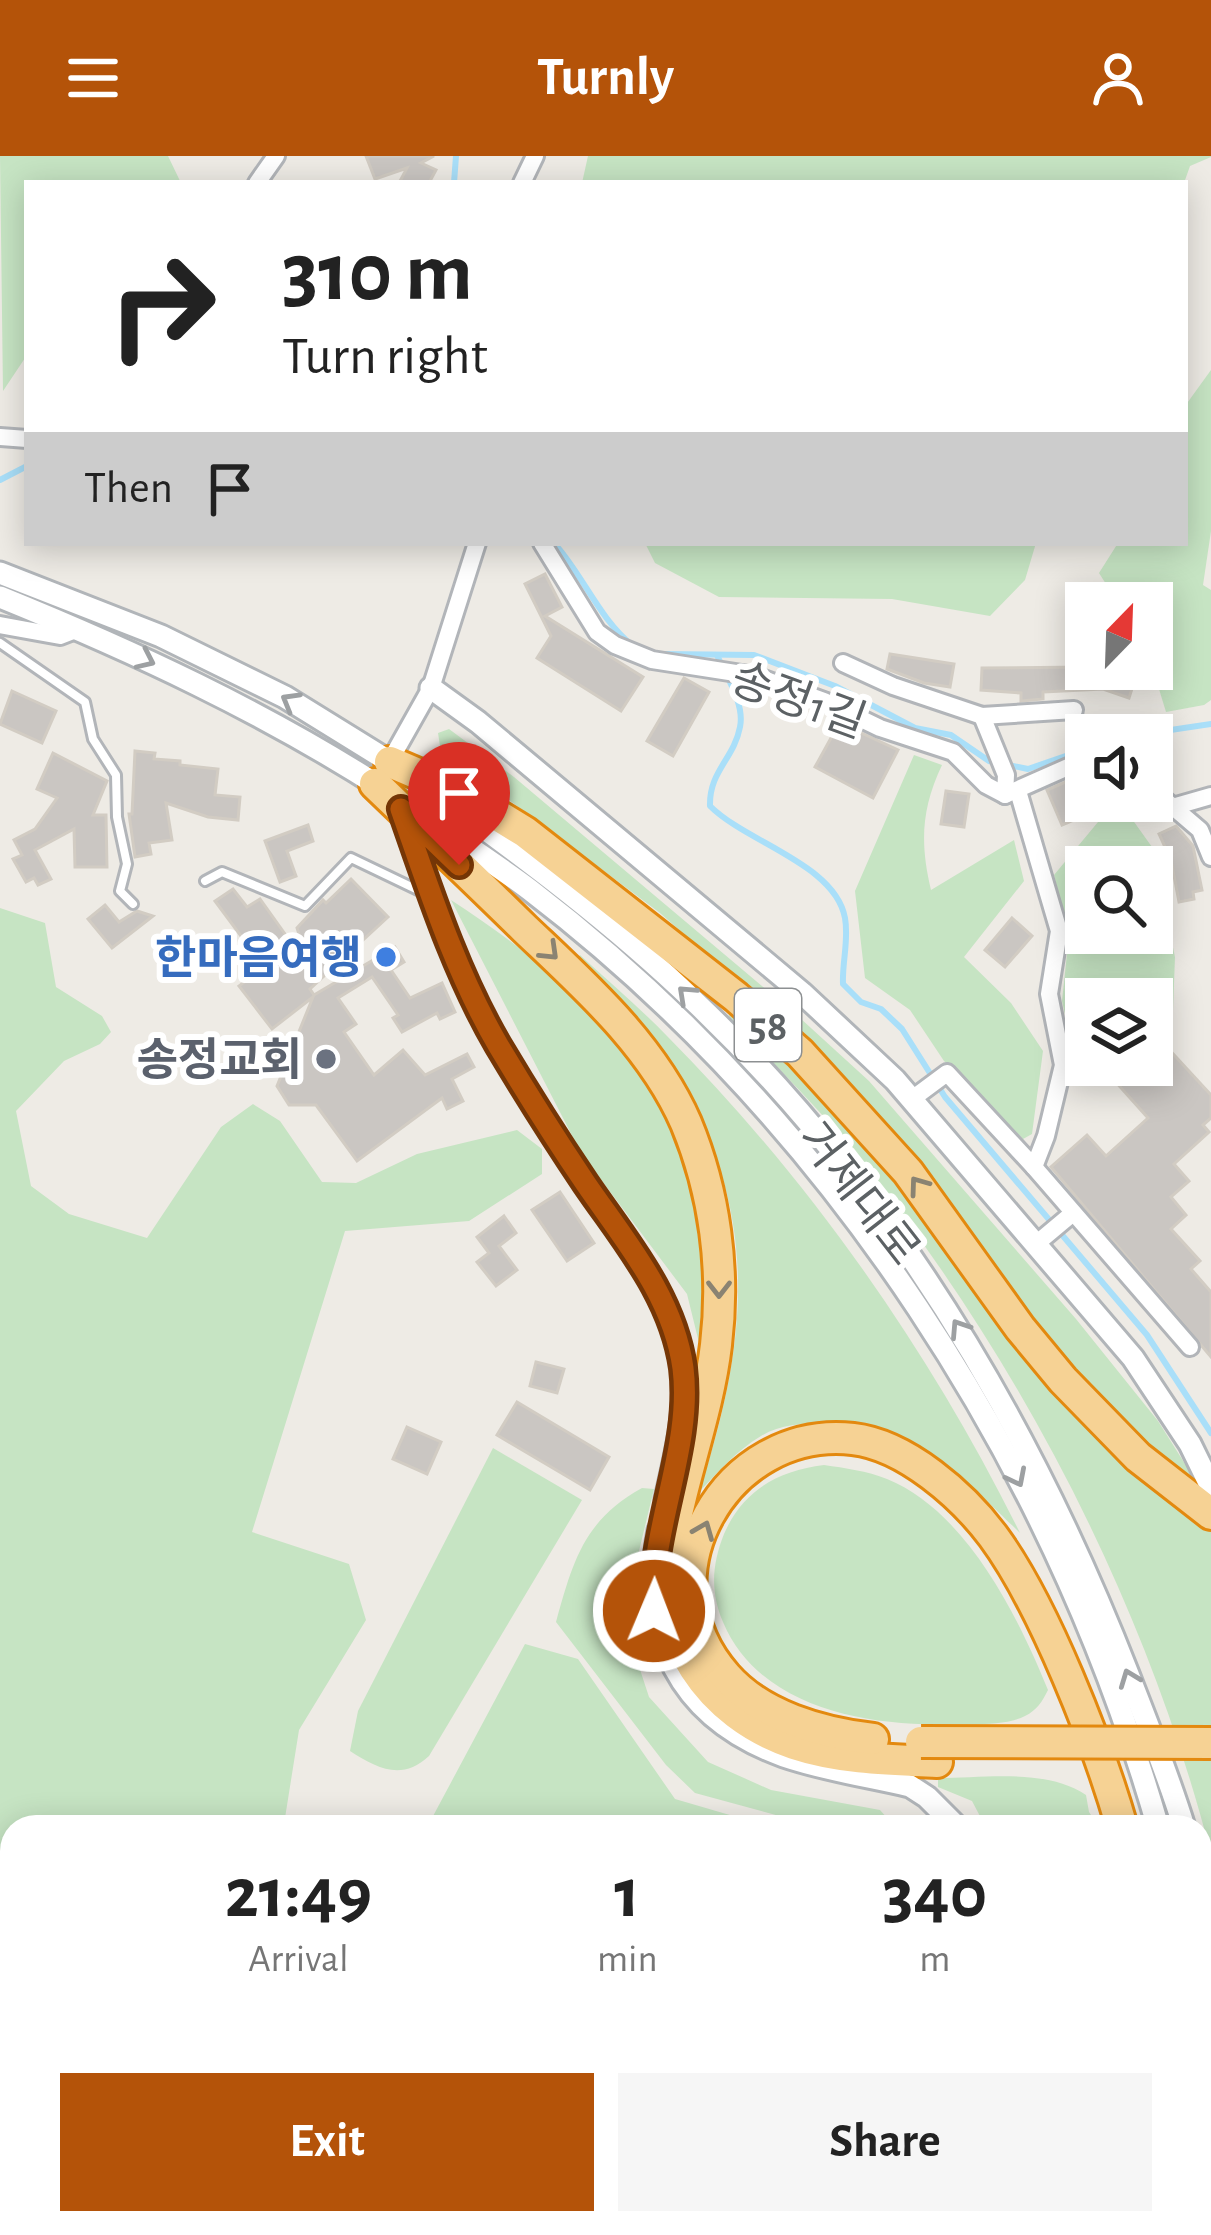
<!DOCTYPE html>
<meta charset="utf-8">
<style>
body{margin:0;font-family:"Alegreya Sans","Noto Sans KR",sans-serif;background:#f6f6f6;color:#222;height:100vh;display:flex;flex-direction:column;font-size:45px;white-space:nowrap}
*{box-sizing:border-box;margin:0}
p{font-size:39px;color:#767676}
.icon{flex:none;width:66px;height:66px;fill:none;stroke:currentColor;stroke-width:2;stroke-linecap:round;stroke-linejoin:round}
.map{position:relative;flex:1;overflow:hidden}
.drawer{position:absolute;left:0px;top:1659px;width:1212px;height:420px;display:flex;flex-direction:column;background:#fff;border-radius:36px 36px 0 0;box-shadow:0 6px 30px #0003}
.drawer>*{flex:none}
.guide{position:absolute;left:24px;top:24px;width:1164px;height:366px;border-radius:0px;box-shadow:0 6px 30px #0003;background:#fff;color:#222;overflow:hidden}
.needle{width:78px;rotate:23deg}
.controls{position:absolute;left:1065px;top:426px;display:grid;gap:24px}
.controls a{display:grid;place-items:center;width:108px;height:108px;border-radius:0px;background:#fff;box-shadow:0 6px 30px #0003;font-size:60px}
.pin{position:absolute;display:grid;place-items:center;width:102px;height:102px;color:#fff;margin:-123px -51px;border-radius:50% 50% 50% 0;rotate:-45deg;box-shadow:0 0 12px #0007}
.pin .icon{rotate:45deg}
.me{position:absolute;width:132px;margin:-66px;rotate:1deg;stroke-linejoin:round;filter:drop-shadow(0 0 9px #0008)}
.turn{display:flex;align-items:center;gap:42px;height:252px;padding:0 60px;font-size:54px}
.turn .icon{width:156px;height:156px;stroke-width:2.5}
.turn b{display:block;font-size:84px;line-height:102px}
.then{display:flex;align-items:center;height:114px;padding:0 60px;background:#0003;gap:24px;font-size:45px}
.eta{display:flex;justify-content:space-evenly;align-items:center;height:204px;text-align:center}
.eta b{font-size:72px;font-weight:700;line-height:84px}
.button{display:flex;gap:24px;margin-top:auto;padding:24px 60px}
.button a{flex:1;height:138px;border-radius:0px;background:#b45309;color:#fff;font-size:48px;font-weight:700;line-height:138px;text-align:center}
.button a+a{background:#f6f6f6;color:#222}
header{display:flex;justify-content:space-between;align-items:center;height:156px;padding:0 60px;background:#b45309;color:#fff;font-size:54px;font-weight:700}
.map>svg:first-child{display:block}
</style>
<header><svg class="icon" aria-label="menu" viewBox="0 0 24 24"><path d="M4 6h16M4 12h16M4 18h16"/></svg>Turnly<svg class="icon" aria-label="person" viewBox="0 0 24 24"><circle cx="12" cy="8" r="4"/><path d="M4 21q1-7 8-7t8 7"/></svg></header>
<div class="map">
<svg width="1211" height="2079" viewBox="0 0 1211 2079">
<rect width="100%" height="100%" fill="#eeebe5"/>
<!-- green -->
<g fill="#c6e4c3" fill-rule="evenodd">
<polygon points="0,0 168,0 181,27 27,27 27,199 3,235"/>
<polygon points="588,0 1211,0 1211,1 1190,10 1184,27 582,27"/>
<polygon points="1211,214 1211,375 1203,429 1211,434 1211,544 1204,549 1166,556 1152,510 1152,447 1118,447 1099,417 1118,387 1185,387 1185,250"/>
<polygon points="645,387 1036,387 1025,424 990,460 892,443 719,441 655,407"/>
<path d="M449 573 514 621 800 862 869 925 1076 1163 1158 1265 1192 1319 1211 1371V1698C1145 1443 1017 1198 852 994 814 947 770 904 728 860L757 842 660 757 465 611 440 590 438 577Z"/>
<path d="M914 599 942 609C921 653 920 688 931 734L1014 684 1024 725 964 801 1011 847 1043 895 1032 978 1023 983 944 905 910 854 865 822 855 735Z"/>
<path d="M1127 656 1152 691 1175 801 1173 854 1152 871V843H1086L1089 909 1078 915 1062 845 1069 779 1054 719 1103 660ZM1086 711H1152V777H1086Z"/>
<path d="M451 744C565 818 658 904 694 1040 702 1072 710 1105 709 1139 708 1160 705 1182 703 1203L687 1138 581 997Z"/>
<polygon points="0,752 45,767 56,831 102,860 111,876 100,888 64,905 16,955 31,1030 69,1058 147,1082 221,971 253,948 280,965 322,1026 356,1027 417,998 517,974 542,993 542,1018 469,1065 345,1075 252,1376 349,1408 366,1464 299,1574 285,1662 310,1671 12,1671 12,2067 992,2067 995,2079 0,2079"/>
<path d="M580 799C609 826 639 851 667 880 810 1024 930 1195 1020 1377 963 1321 910 1264 824 1267 803 1267 779 1269 761 1280 736 1295 719 1315 699 1336 748 1187 763 1053 672 916 646 876 607 841 576 805Z"/>
<path d="M493 1292 582 1344 429 1600C402 1625 378 1613 350 1595L358 1555Z"/>
<path d="M824 1309C845 1312 867 1315 887 1323 966 1355 1018 1460 1048 1534 1042 1546 1037 1554 1025 1560 1006 1570 973 1568 952 1568 868 1571 759 1552 723 1466 710 1436 712 1408 724 1378 743 1334 778 1315 824 1309Z"/>
<path d="M642 1332 654 1333 633 1420 630 1483 649 1541 708 1606 771 1634 880 1654 888 1663 877 1671 783 1661 695 1637 666 1609 556 1466C573 1405 584 1364 642 1332Z"/>
<polygon points="525,1488 578,1503 675,1643 771,1671 419,1671 432,1662"/>
<path d="M938 1622C985 1622 1046 1612 1086 1639L1089 1656 1099 1671H994L983 1666 972 1645 938 1631Z"/>
</g>
<g fill="none" stroke-linecap="round" stroke-linejoin="round">
<!-- stream -->
<g stroke="#a9dff9" stroke-width="6">
<polyline points="454,27 456,0"/>
<polyline points="0,324 27,310"/>
<path d="M554 387C583 419 599 463 633 490"/>
<polyline points="663,498 754,499 835,530 915,572 951,579 989,605 1028,613 1086,593"/>
<path d="M717 499C726 520 745 548 740 571 734 603 709 615 710 650 747 687 835 708 845 762 849 784 842 806 843 828L861 846 881 853 902 873 945 941 1147 1179 1211 1277"/>
<polyline points="1137,579 1211,568"/>
</g>
</g>
<!-- building -->
<g fill="#cac6c2" stroke="#d2ccc3" stroke-width="3">
<polygon points="366,0 434,0 421,7 436,14 429,27 399,27 407,12 375,23"/>
<polygon points="545,418 562,451 545,460 643,521 621,555 537,502 551,480 525,428"/>
<polygon points="890,498 954,508 950,531 924,527 887,513"/>
<polygon points="1086,511 1114,513 1136,520 1129,542 1103,533 1043,536 1043,543 1021,545 1021,537 981,534 982,512"/>
<polygon points="684,522 709,536 673,600 647,585"/>
<polygon points="12,535 56,555 42,587 0,568"/>
<polygon points="844,569 898,594 873,642 815,611 836,573"/>
<polygon points="135,595 155,597 154,603 180,605 180,609 218,613 215,639 240,641 238,664 208,661 166,647 172,684 149,687 151,698 135,701 129,658 132,658"/>
<polygon points="53,597 107,625 93,659 106,659 107,711 75,711 74,673 35,694 51,723 38,729 34,722 26,726 13,703 22,699 14,684 35,673 57,642 37,633"/>
<polygon points="1086,617 1086,645 1118,645 1062,669 1047,634"/>
<polygon points="946,635 969,638 964,671 941,668"/>
<polygon points="308,669 313,685 287,695 296,720 280,726 265,685"/>
<polygon points="1176,670 1193,690 1202,734 1193,736 1194,743 1179,746 1171,704 1159,678"/>
<polygon points="351,723 388,761 310,833 314,839 395,791 404,806 391,814 410,842 442,827 455,856 440,863 437,857 402,876 393,862 398,859 372,821 338,842 356,868 344,876 374,919 403,894 425,919 467,898 474,911 452,923 463,945 447,953 442,942 357,1005 316,949 289,949 277,930 313,841 272,873 239,830 264,811 215,745 233,733 247,751 260,743 310,813 297,772 323,744 326,747"/>
<polygon points="105,749 119,766 137,755 153,760 112,792 88,763"/>
<polygon points="1012,762 1032,780 1005,811 985,794"/>
<polygon points="1152,875 1211,939 1211,962 1203,969 1209,976 1174,1008 1189,1025 1171,1041 1186,1059 1171,1073 1200,1105 1191,1113 1211,1136 1211,1201 1051,1011 1087,979 1106,1000 1148,962 1113,923 1129,909 1152,909"/>
<polygon points="560,1036 594,1087 567,1105 532,1054"/>
<polygon points="504,1060 516,1077 499,1090 517,1114 496,1130 477,1106 489,1097 477,1081"/>
<polygon points="536,1206 564,1213 557,1237 530,1230"/>
<polygon points="517,1246 609,1301 590,1334 497,1279"/>
<polygon points="407,1271 441,1286 427,1318 393,1303"/>
</g>
<g fill="none" stroke-linecap="round" stroke-linejoin="round">
<!-- lane casing -->
<g stroke="#b2b5b9" stroke-width="14">
<g id="lane">
<polyline points="0,487 85,546 93,583 116,619 117,661 127,708 120,735 133,748"/>
<polyline points="205,725 222,716 305,750 351,702 424,737"/>
</g>
</g>
<!-- street casing -->
<g stroke="#b2b5b9" stroke-width="22">
<g id="street">
<polyline points="257,27 276,0"/>
<polyline points="522,27 535,0"/>
<polyline points="0,281 27,283"/>
<polyline points="542,387 597,476 615,489 652,504 755,520 824,545 880,572 953,596 986,629 1005,639 1086,603"/>
<polyline points="0,469 60,480 78,473"/>
<polyline points="843,507 893,530 982,560 1074,554"/>
<polyline points="982,560 1006,619 1005,639"/>
<polyline points="386,612 431,532 477,387"/>
<polyline points="1152,633 1200,674 1211,701"/>
<polyline points="1176,650 1211,640"/>
<polyline points="912,943 947,917 1034,1011 1046,980 1063,909 1049,838 1059,775 1018,635"/>
<polyline points="1034,1011 1190,1191"/>
<polyline points="1036,1088 1073,1057"/>
</g>
</g>
<!-- secondary casing -->
<g stroke="#b1b5b9" stroke-width="27">
<g id="secondary">
<polyline points="0,417 161,480 285,541 398,611"/>
<path d="M0 441C133 495 264 556 385 634"/>
<polyline points="431,532 478,566 802,837 895,924 1133,1202 1190,1288 1211,1331"/>
<path d="M433 635C524 701 613 767 694 845 890 1031 1030 1267 1128 1518 1148 1569 1168 1619 1184 1671"/>
<path d="M404 661C429 733 452 808 489 874 518 925 549 974 582 1022 622 1082 677 1141 683 1216 687 1258 675 1302 666 1343"/>
<path d="M426 662C461 686 497 709 530 734 833 966 1053 1306 1158 1671"/>
<path d="M659 1374C640 1479 678 1562 784 1600 825 1614 867 1620 910 1630L927 1641 957 1671"/>
<polyline points="1200,1728 1211,1788"/>
<polyline points="1200,1854 1211,1924"/>
<polyline points="1173,2067 1174,2079"/>
</g>
</g>
<!-- highway casing -->
<g stroke="#e3890f" stroke-width="36">
<g id="highway">
<polyline points="390,606 460,636 525,676 736,841 800,897 908,1016 1020,1172 1063,1224 1138,1301 1211,1358"/>
<path d="M375 628C425 676 475 724 525 773 585 830 652 889 686 967 715 1037 725 1114 716 1189 708 1258 681 1324 670 1392 656 1481 708 1559 794 1588 839 1603 889 1604 937 1606"/>
<path d="M873 1583C821 1577 761 1560 726 1520 638 1421 726 1269 853 1283 906 1289 963 1340 993 1380 1044 1449 1098 1588 1122 1671"/>
<polyline points="1200,1979 1211,2010"/>
</g>
</g>
<!-- lane -->
<use href="#lane" stroke="#fff" stroke-width="8"/>
<!-- street -->
<use href="#street" stroke="#fff" stroke-width="16"/>
<!-- secondary -->
<use href="#secondary" stroke="#fff" stroke-width="21"/>
<!-- highway -->
<use href="#highway" stroke="#f6d294" stroke-width="30"/>
<!-- highway-bridge casing -->
<g stroke="#e3890f" stroke-width="36" stroke-linecap="butt">
<polyline id="highway-bridge" points="921,1586 1211,1587"/>
</g>
<!-- highway-bridge -->
<use href="#highway-bridge" stroke="#f6d294" stroke-width="30"/>
</g>
<!-- one-way arrows -->
<defs><path id="oneway-chevron" d="M-2-3.5L2.5 0L-2 3.5" fill="none" stroke-width="1.6" stroke-linecap="round" stroke-linejoin="round" transform="scale(3)"/></defs>
<g stroke="#9da0a2">
<use href="#oneway-chevron" transform="translate(146 504) rotate(25)"/>
<use href="#oneway-chevron" transform="translate(290 545) rotate(-150)"/>
<use href="#oneway-chevron" transform="translate(686 838) rotate(-137)"/>
<use href="#oneway-chevron" transform="translate(959 1172) rotate(-123)"/>
<use href="#oneway-chevron" transform="translate(1017 1322) rotate(63)"/>
<use href="#oneway-chevron" transform="translate(1129 1522) rotate(-111)"/>
</g>
<g stroke="#8a8372">
<use href="#oneway-chevron" transform="translate(550 796) rotate(44)"/>
<use href="#oneway-chevron" transform="translate(918 1029) rotate(-126)"/>
<use href="#oneway-chevron" transform="translate(719 1133) rotate(90)"/>
<use href="#oneway-chevron" transform="translate(704 1374) rotate(-68)"/>
</g>
<g fill="none" stroke-linecap="round" stroke-linejoin="round">
<!-- route casing -->
<g stroke="#753606" stroke-width="30">
<path id="route" d="M459 709 401 653C429 733 455 815 498 889 526 936 555 982 586 1028 625 1085 673 1140 683 1212 693 1293 649 1373 654 1455"/>
</g>
<!-- route -->
<use href="#route" stroke="#b45309" stroke-width="21"/>
</g>
<!-- markers -->
<circle fill="#3f7fe0" stroke="#fff" stroke-width="4.5" cx="386" cy="801" r="12"/>
<circle fill="#6b7280" stroke="#fff" stroke-width="4.5" cx="326" cy="903" r="12"/>
<g text-anchor="middle" stroke-width="12" stroke-linejoin="round" paint-order="stroke">
<!-- shield labels -->
<rect fill="#fff" stroke="#8d9092" stroke-width="3" x="735" y="833" width="66" height="72" rx="9"/>
<g font-size="42" font-weight="bold" fill="#5c6164">
<text x="768" y="884">58</text>
</g>
<!-- street labels -->
<g font-size="45" fill="#5c6164" stroke="#fff">
<text transform="translate(799 543) rotate(20)" y="16">송정1길</text>
<text transform="translate(860 1037) rotate(52)" y="16">거제대로</text>
</g>
<!-- shop labels -->
<g font-size="45" font-weight="bold" fill="#366cbe" stroke="#fff" text-anchor="end">
<text x="362" y="817">한마음여행</text>
</g>
<!-- worship labels -->
<g font-size="45" font-weight="bold" fill="#5b616d" stroke="#fff" text-anchor="end">
<text x="302" y="919">송정교회</text>
</g>
</g>
</svg>
<div class="controls">
<a><svg class="needle" viewBox="-14 -14 28 28"><path d="M0-13l5 13h-10z" fill="#e53935"/><path d="M0 13l5-13h-10z" fill="#767676"/></svg></a>
<a><svg class="icon" aria-label="sound" viewBox="0 0 24 24"><path d="M4 9h4l5-4v14l-5-4H4zM17 9q2 3 0 6"/></svg></a>
<a><svg class="icon" aria-label="search" viewBox="0 0 24 24"><circle cx="10" cy="10" r="6"/><path d="M15 15l6 6"/></svg></a>
<a><svg class="icon" aria-label="layers" viewBox="0 0 24 24"><path d="M12 4l9 5-9 5-9-5zM3 14l9 5 9-5"/></svg></a>
</div>
<div class="pin" style="left:459px;top:709px;background:#d93025"><svg class="icon" aria-label="arrive" viewBox="0 0 24 24"><path d="M6 21V4h12l-3 4 3 4H6"/></svg></div>
<svg class="me" style="left:654px;top:1455px" viewBox="-20 -20 40 40"><circle r="17" fill="#b45309" stroke="#fff" stroke-width="3"/><path d="M0-11L8 9 0 5-8 9z" fill="#fff"/></svg>
<div class="guide">
<div class="turn"><svg class="icon" aria-label="right" viewBox="0 0 24 24"><path d="M7 20v-9h11M14 6l5 5-5 5"/></svg><div><b>310 m</b>Turn right</div></div>
<div class="then">Then<svg class="icon" aria-label="arrive" viewBox="0 0 24 24"><path d="M6 21V4h12l-3 4 3 4H6"/></svg></div>
</div>
<section class="drawer">
<div class="eta">
<div><b>21:49</b><p>Arrival</p></div>
<div><b>1</b><p>min</p></div>
<div><b>340</b><p>m</p></div>
</div>
<div class="button"><a>Exit</a><a>Share</a></div>
</section>
</div>
